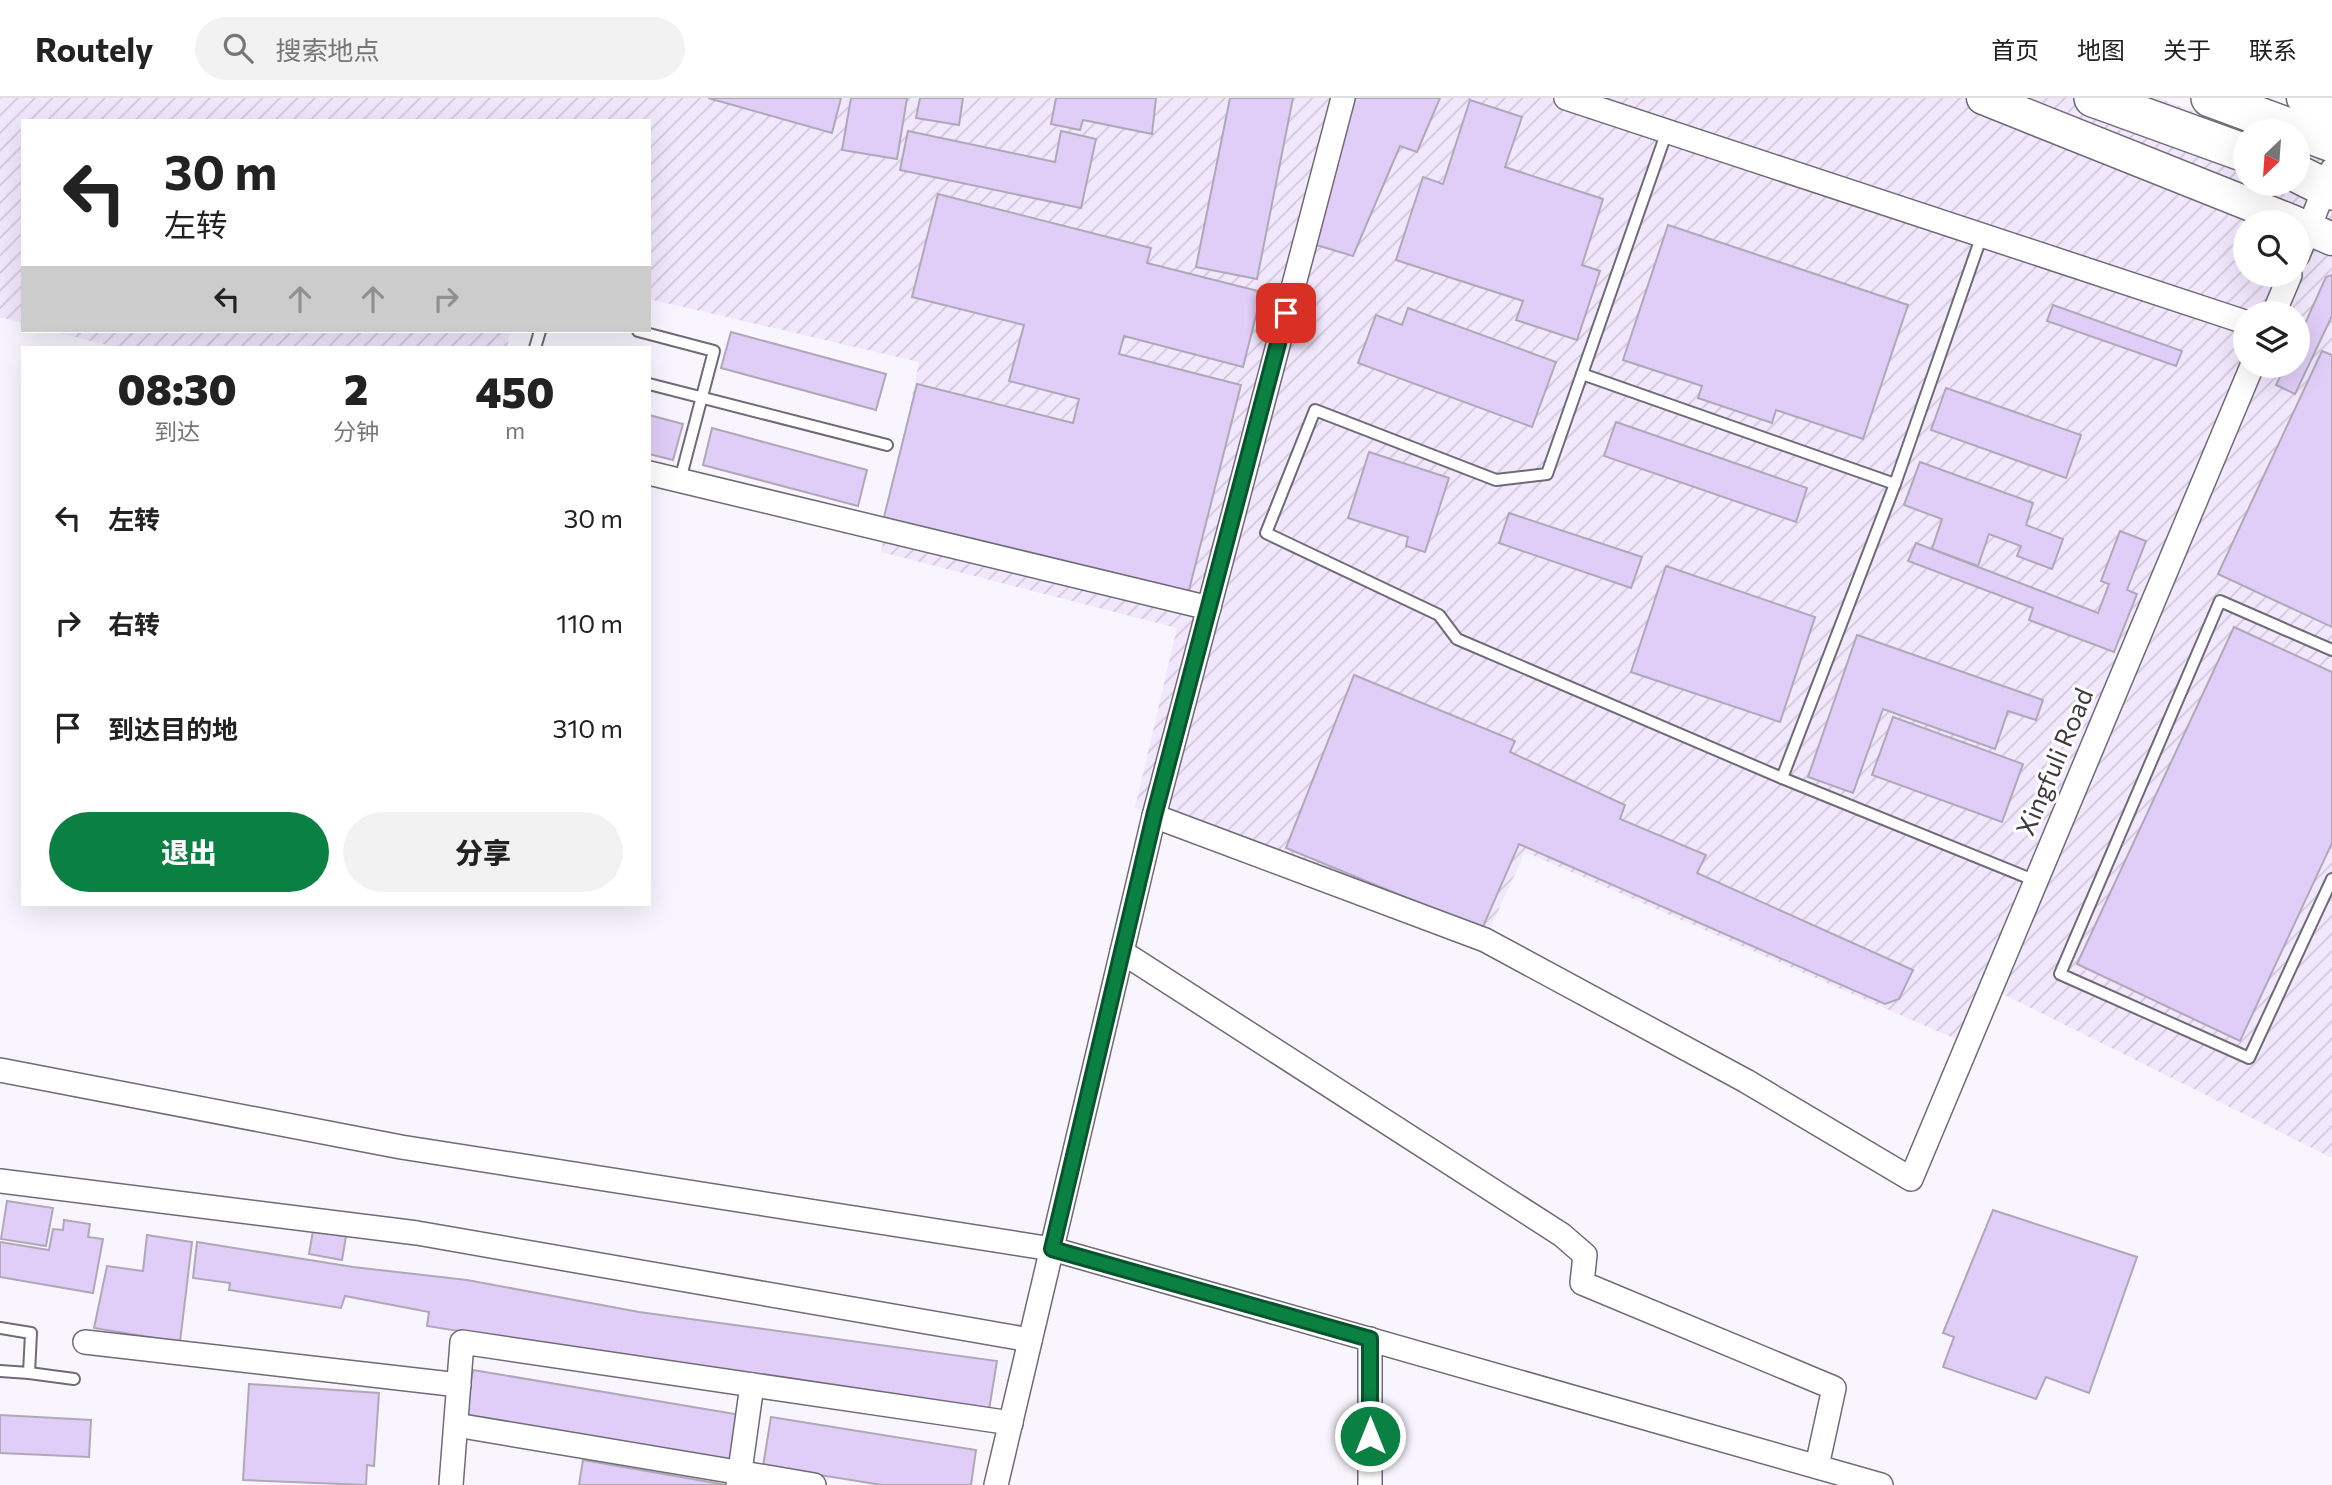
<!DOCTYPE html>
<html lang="zh">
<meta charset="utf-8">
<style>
body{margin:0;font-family:Commissioner,"Noto Sans SC",sans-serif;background:#f2f2f2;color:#222;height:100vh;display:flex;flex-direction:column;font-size:26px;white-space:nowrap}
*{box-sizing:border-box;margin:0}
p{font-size:23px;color:#767676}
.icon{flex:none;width:38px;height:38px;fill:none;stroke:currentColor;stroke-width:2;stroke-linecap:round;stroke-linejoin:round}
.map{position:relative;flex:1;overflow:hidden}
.panel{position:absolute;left:21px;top:248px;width:630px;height:560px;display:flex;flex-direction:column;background:#fff;border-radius:0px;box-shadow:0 7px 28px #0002}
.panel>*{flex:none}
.hud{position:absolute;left:21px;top:21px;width:630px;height:214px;border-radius:0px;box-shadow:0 7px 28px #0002;background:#fff;color:#222;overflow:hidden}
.needle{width:46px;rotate:205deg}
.controls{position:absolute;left:2233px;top:21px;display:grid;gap:14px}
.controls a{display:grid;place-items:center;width:77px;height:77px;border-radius:50%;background:#fff;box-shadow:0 7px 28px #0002;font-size:35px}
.pin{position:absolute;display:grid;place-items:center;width:60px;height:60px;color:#fff;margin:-30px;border-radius:14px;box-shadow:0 4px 10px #0006}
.me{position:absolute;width:77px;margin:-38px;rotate:0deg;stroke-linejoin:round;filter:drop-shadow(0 0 5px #0008)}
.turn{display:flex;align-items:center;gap:24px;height:147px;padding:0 28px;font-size:32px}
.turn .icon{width:91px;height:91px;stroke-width:2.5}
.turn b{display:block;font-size:49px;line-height:60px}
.lanes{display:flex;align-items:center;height:66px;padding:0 28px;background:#0003;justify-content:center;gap:35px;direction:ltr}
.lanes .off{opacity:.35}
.eta{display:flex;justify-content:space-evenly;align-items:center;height:119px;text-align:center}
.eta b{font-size:42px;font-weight:800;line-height:49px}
.action{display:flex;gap:14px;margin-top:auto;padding:14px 28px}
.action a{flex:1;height:80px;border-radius:42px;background:#0b8043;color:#fff;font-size:28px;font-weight:800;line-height:80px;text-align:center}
.action a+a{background:#f2f2f2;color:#222}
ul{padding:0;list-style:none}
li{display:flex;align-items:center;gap:21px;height:105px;padding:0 28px}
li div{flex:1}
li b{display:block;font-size:26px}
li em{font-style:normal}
header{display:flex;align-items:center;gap:42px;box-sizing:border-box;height:98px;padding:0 35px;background:#fff;border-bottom:2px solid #e0e0e0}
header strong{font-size:33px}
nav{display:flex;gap:38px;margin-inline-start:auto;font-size:24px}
.search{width:490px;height:63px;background:#f2f2f2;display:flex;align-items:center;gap:18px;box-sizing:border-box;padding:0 24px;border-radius:38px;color:#767676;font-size:26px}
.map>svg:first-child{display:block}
</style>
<header>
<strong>Routely</strong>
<div class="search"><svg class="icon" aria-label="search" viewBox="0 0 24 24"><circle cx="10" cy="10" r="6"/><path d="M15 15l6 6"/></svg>搜索地点</div>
<nav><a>首页</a><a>地图</a><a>关于</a><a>联系</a></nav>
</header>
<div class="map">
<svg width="2332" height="1387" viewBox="0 0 2332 1387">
<defs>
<pattern id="industrial-furrows" width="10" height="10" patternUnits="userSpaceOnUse" patternTransform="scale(1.75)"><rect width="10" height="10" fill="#f2e8fe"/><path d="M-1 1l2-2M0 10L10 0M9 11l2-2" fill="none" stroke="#d1c8db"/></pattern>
</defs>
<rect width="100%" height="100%" fill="#f9f5fe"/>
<!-- industrial -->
<g fill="url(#industrial-furrows)">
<polygon points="0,0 2158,0 2247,33 2245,86 2298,86 2298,52 2332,65 2332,1060 1991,890 2256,268 2298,268 2298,215 2279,215 2299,168 2298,124 2245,124 2245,177 2294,177 2277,215 2245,215 2245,268 1958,942 1525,754 1485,842 1135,710 1177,530 881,454 919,264 649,201 649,23 23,23 23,225 0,219"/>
<polygon points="52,233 510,233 507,250 118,250"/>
</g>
<!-- building -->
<g fill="#e1cef8" stroke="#afa9b7" stroke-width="2">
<polygon points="708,0 841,0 832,35"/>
<polygon points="851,0 907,0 897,61 842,52"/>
<polygon points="920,0 963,0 959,27 916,20"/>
<polygon points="1056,0 1156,0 1152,36 1083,22 1080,32 1051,26"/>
<polygon points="1230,0 1293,0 1257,181 1196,169"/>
<polygon points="1350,0 1440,0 1417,54 1400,48 1353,158 1313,146"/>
<polygon points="1470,2 1522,19 1505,69 1603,101 1582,167 1600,173 1577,242 1516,222 1523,203 1396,162 1423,79 1443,86"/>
<polygon points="908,33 1055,64 1061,33 1096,41 1081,110 900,72"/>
<polygon points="938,96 1151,150 1147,165 1262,194 1243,269 1124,238 1119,256 1241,287 1187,500 883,423 917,286 1073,325 1079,301 1009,283 1024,227 912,199"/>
<polygon points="1668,127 1908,207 1863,341 1776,312 1772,325 1698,300 1702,288 1623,262"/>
<polygon points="2332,177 2332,218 2295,296 2276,287 2285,268 2298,268 2298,241 2326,179"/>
<polygon points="2053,207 2182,253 2176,268 2047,223"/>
<polygon points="1408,210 1556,264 1532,329 1358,265 1376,217 1402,227"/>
<polygon points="731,234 886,276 876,312 721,270"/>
<polygon points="2322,253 2332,257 2332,529 2218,476"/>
<polygon points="1946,290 2081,337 2066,380 1931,332"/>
<polygon points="649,317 683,326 673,362 649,356"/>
<polygon points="1616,324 1807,390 1796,424 1604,358"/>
<polygon points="712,330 867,372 858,408 703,367"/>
<polygon points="1369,354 1449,380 1425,454 1406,448 1408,439 1348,420"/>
<polygon points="1920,364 2033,405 2026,427 2063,441 2052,471 2017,458 2021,448 1989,436 1978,468 1932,451 1942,421 1904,407"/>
<polygon points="1509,415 1642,459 1631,490 1499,445"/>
<polygon points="2120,433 2146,443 2127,492 2137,496 2114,554 2029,522 2033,510 1908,463 1916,445 2098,515 2109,486 2101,483"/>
<polygon points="1666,468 1815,519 1780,624 1631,574"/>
<polygon points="2234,529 2332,574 2332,745 2240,943 2077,866"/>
<polygon points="1857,537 2043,602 2036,622 2008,613 1995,651 1883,611 1853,695 1808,679"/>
<polygon points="1354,577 1515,643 1510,654 1625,707 1620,721 1706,757 1697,775 1913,872 1899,901 1885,906 1519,746 1482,831 1286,750"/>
<polygon points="1893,619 2023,666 2002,724 1872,677"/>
<polygon points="7,1103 53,1110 46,1148 1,1141"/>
<polygon points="1993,1112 2137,1159 2089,1295 2046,1279 2036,1301 1943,1269 1954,1239 1943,1235"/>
<polygon points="64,1122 90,1126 88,1139 103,1141 93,1195 0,1179 0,1144 49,1152 53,1131 63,1132"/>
<polygon points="314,1127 347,1132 342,1162 309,1156"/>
<polygon points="147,1137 192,1144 180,1244 94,1230 107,1168 143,1173"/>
<polygon points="197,1144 353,1169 467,1182 639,1214 997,1263 988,1318 427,1228 429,1214 345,1198 341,1210 229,1192 230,1185 193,1180"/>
<polygon points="473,1272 741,1317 733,1364 465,1319"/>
<polygon points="249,1286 379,1295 374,1368 367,1367 366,1387 243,1382"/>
<polygon points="0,1317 91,1322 89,1359 0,1355"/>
<polygon points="771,1319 976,1352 971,1387 882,1387 763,1368"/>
<polygon points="583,1362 727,1387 579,1387"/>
</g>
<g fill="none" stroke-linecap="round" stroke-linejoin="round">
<!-- lane casing -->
<g stroke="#6f6a76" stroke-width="14">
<g id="lane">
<polyline points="638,233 714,253 680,382"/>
<polyline points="535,250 540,233"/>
<polyline points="1582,276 1667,33"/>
<polyline points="649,286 887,347"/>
<polyline points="1895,386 1582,276 1547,376 1496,382 1315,312 1266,435 1439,517 1457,541 1782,680 2036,783"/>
<polyline points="2332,552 2220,503 2060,876 2249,960 2332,781"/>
<polyline points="1782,680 1895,386 1982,137"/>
<polyline points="0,1230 31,1235 29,1275 0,1273"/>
<polyline points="29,1275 74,1281"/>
</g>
</g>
<!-- street casing -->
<g stroke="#6f6a76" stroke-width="26">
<g id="street">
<polyline points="1566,0 2245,224"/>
<polyline points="2298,157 2332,72"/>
<polyline points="2274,215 2290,177"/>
<polyline points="649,375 1209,510"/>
<polyline points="1154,718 1485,842 1746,983 1911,1081 2252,268"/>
<polyline points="1122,854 1562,1137 1585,1157 1582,1185 1834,1290 1817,1368"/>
<polyline points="0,972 401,1049 1052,1151 1881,1387"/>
<polyline points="0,1083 417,1135 1030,1242"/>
<polyline points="85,1244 459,1287"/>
<polyline points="456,1327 814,1387"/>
<polyline points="451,1387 462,1244 1011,1325"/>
<polyline points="738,1387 752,1287"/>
<polyline points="996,1387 1154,718 1343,0"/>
<polyline points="1370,1387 1370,1241"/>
</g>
</g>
<!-- secondary casing -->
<g stroke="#6f6a76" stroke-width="35">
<g id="secondary">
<polyline points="1983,0 2294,124"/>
<polyline points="2303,0 2332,11"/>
<polyline points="2298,126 2332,141"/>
</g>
</g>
<!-- primary casing -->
<g stroke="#6f6a76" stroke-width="40">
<g id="primary">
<polyline points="2093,0 2245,55"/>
<polyline points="2210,0 2332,45"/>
<polyline points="2298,76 2332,93"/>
</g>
</g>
<!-- lane -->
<use href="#lane" stroke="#fff" stroke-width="10"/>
<!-- street -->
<use href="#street" stroke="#fff" stroke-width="23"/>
<!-- secondary -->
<use href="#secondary" stroke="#fff" stroke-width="32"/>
<!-- primary -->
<use href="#primary" stroke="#fff" stroke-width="37"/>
</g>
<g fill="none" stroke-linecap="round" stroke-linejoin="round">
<!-- route casing -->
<g stroke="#07532c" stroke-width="18">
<polyline id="route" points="1286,215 1154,718 1052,1151 1370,1241 1370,1338"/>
</g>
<!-- route -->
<use href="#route" stroke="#0b8043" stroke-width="12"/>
</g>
<g text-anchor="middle" stroke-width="6" stroke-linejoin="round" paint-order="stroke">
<!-- street labels -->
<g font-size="26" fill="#3e3b41" stroke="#fff">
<text transform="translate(2055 664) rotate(-67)" y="9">Xingfuli Road</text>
</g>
</g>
</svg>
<div class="controls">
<a><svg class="needle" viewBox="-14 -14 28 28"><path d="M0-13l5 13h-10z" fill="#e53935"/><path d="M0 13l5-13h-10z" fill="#767676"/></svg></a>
<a><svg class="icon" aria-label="search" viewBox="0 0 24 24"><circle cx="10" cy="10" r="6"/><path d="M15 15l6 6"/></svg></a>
<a><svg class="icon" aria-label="layers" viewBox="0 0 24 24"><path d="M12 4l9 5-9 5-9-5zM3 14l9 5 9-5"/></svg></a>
</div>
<div class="pin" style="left:1286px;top:215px;background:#d93025"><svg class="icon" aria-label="arrive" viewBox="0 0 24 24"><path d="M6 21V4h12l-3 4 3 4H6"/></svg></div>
<svg class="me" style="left:1370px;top:1338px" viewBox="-20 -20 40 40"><circle r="17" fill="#0b8043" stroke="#fff" stroke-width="3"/><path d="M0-11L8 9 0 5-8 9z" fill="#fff"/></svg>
<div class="hud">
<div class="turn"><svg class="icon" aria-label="left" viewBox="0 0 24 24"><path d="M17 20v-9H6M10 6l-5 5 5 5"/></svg><div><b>30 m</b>左转</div></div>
<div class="lanes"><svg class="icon" aria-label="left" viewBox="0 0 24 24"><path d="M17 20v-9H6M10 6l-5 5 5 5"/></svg><svg class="icon off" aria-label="ahead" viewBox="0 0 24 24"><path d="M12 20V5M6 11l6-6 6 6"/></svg><svg class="icon off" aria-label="ahead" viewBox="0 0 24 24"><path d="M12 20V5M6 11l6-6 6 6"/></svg><svg class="icon off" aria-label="right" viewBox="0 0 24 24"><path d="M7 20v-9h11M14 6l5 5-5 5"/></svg></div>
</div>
<section class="panel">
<div class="eta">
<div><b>08:30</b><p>到达</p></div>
<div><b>2</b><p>分钟</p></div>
<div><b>450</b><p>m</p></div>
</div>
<ul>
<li><svg class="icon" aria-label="left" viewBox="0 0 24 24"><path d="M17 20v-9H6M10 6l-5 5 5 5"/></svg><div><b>左转</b></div><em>30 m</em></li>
<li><svg class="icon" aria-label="right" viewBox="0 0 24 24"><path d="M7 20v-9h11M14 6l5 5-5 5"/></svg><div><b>右转</b></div><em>110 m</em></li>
<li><svg class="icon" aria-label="arrive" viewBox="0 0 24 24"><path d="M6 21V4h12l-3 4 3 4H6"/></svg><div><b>到达目的地</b></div><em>310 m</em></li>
</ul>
<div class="action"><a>退出</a><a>分享</a></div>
</section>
</div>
